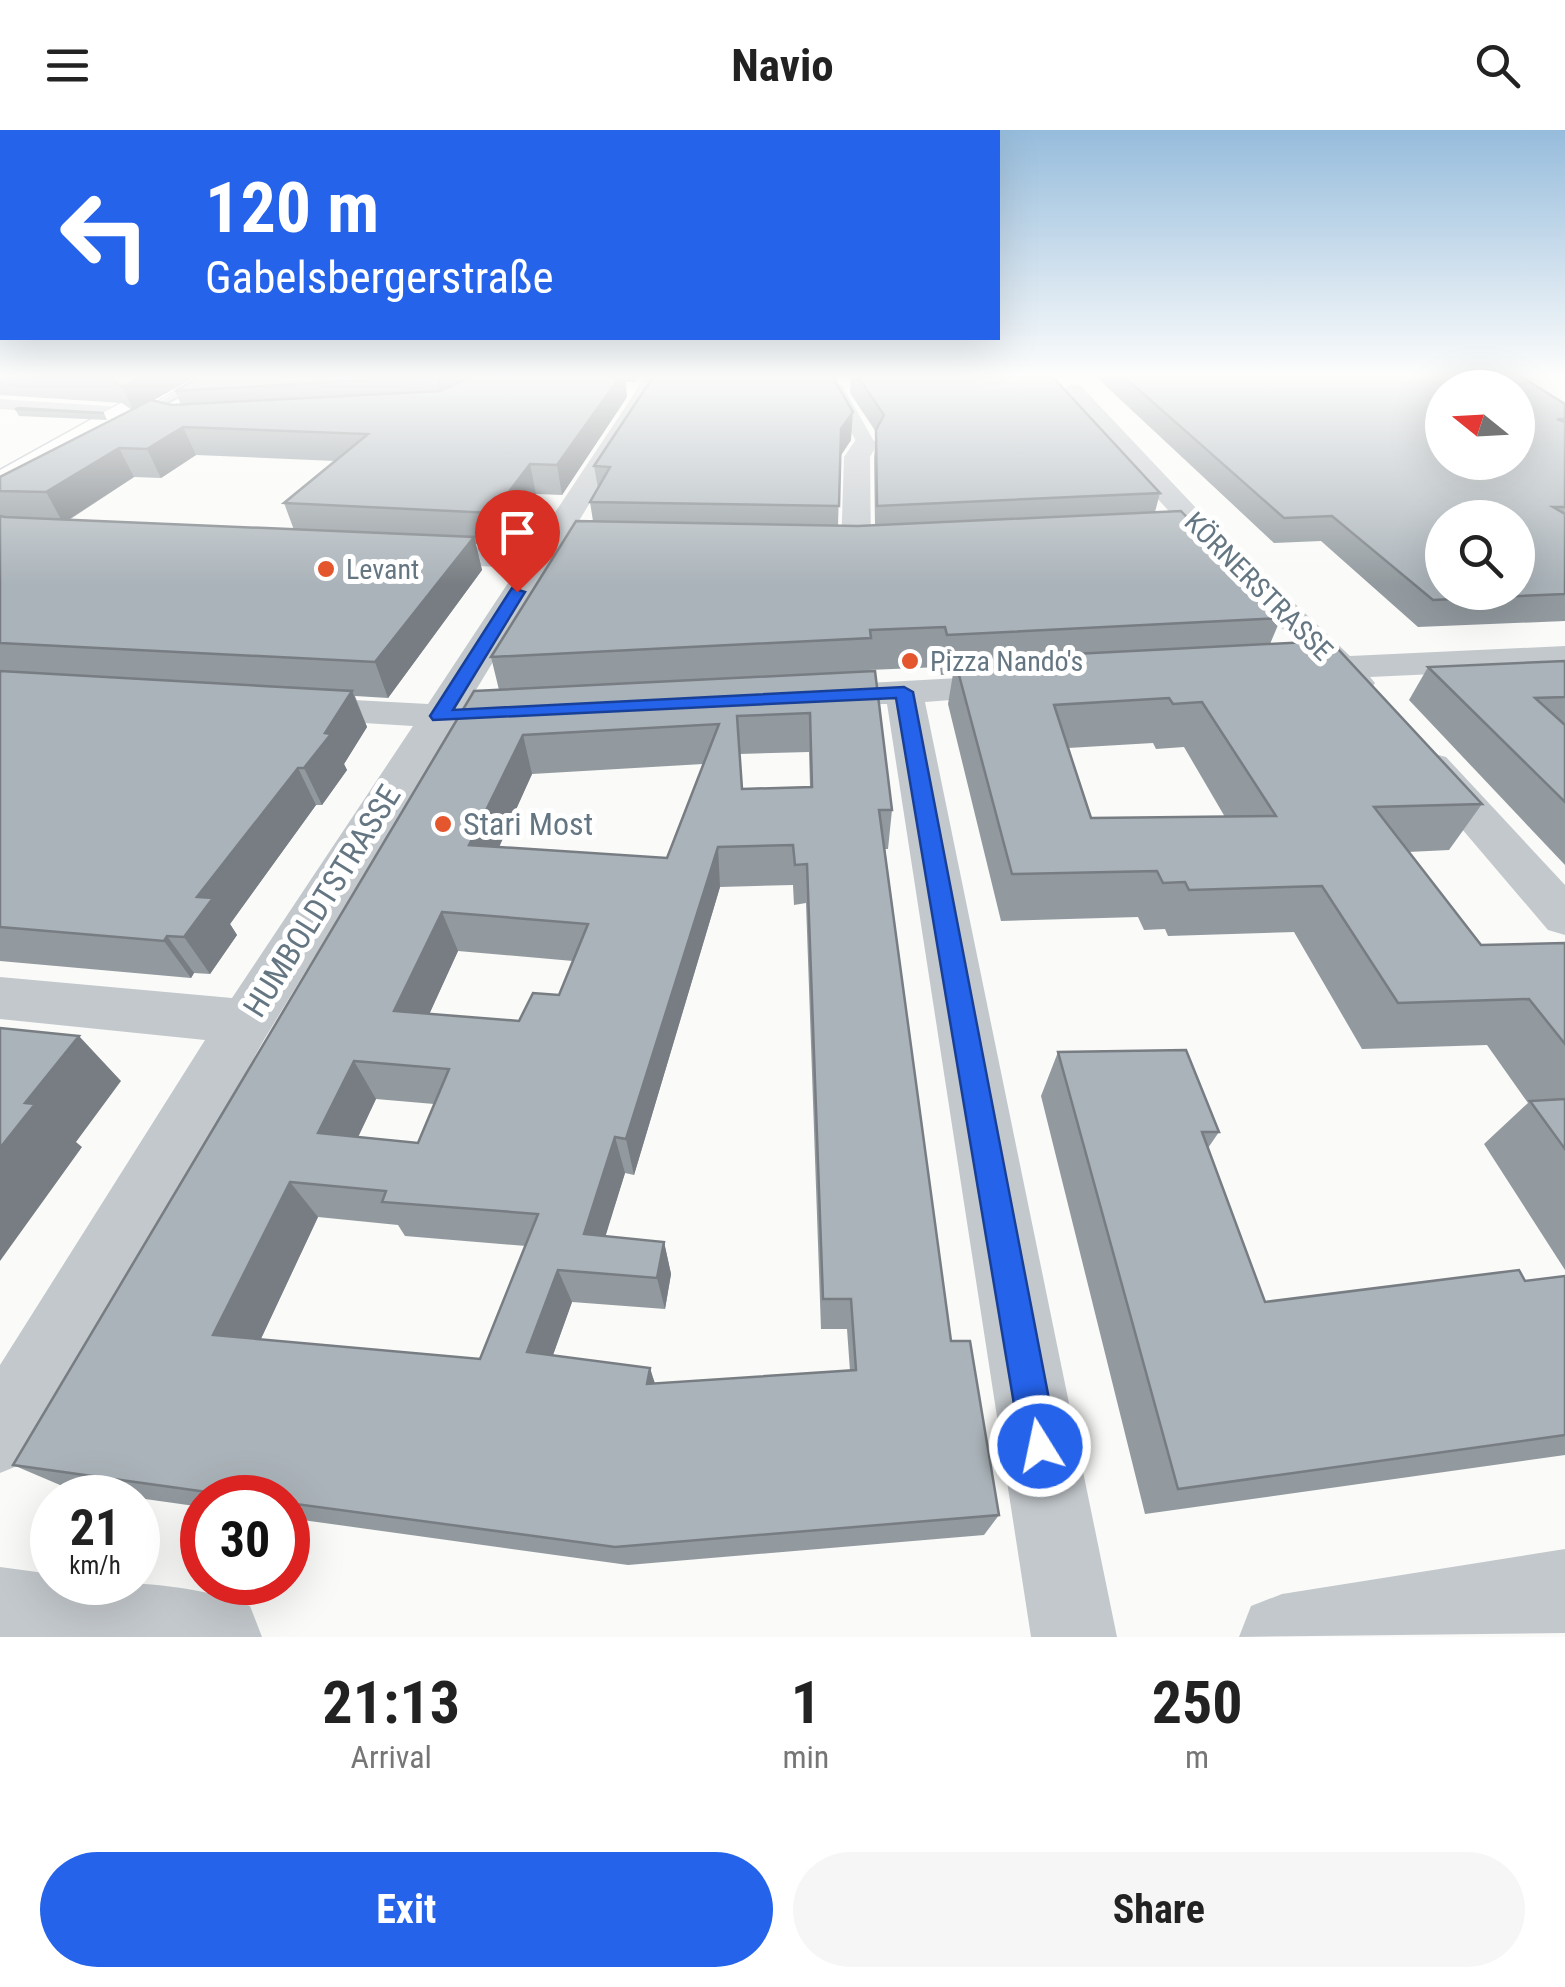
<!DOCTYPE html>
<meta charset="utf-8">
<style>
body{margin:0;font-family:"Roboto Condensed",sans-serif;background:#f6f6f6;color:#222;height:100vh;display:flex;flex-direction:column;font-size:38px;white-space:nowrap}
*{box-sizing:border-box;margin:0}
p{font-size:32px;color:#767676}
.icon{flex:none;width:55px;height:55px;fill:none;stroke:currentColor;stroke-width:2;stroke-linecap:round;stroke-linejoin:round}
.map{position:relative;height:1507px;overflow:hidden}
.panel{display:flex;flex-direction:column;background:#fff;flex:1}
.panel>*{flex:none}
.banner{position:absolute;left:0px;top:0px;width:1000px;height:210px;box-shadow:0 10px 40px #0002;background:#2563eb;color:#fff;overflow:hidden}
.needle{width:65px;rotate:288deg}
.tools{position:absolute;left:1425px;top:240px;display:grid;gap:20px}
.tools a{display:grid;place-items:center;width:110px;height:110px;border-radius:50%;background:#fff;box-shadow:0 10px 40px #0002;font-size:50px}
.speed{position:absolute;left:30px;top:1345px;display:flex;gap:20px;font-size:50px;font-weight:700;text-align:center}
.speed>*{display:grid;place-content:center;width:130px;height:130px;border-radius:50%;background:#fff;box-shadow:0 10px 40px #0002;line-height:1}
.speed small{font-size:25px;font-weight:400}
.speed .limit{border:15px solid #d22;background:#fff;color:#111}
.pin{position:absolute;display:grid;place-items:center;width:85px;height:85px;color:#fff;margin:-102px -42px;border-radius:50% 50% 50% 0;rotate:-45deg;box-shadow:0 0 10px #0007}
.pin .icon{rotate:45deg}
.me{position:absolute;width:110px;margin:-55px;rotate:350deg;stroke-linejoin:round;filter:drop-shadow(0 0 8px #0008)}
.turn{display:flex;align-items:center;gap:35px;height:210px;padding:0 40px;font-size:45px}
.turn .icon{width:130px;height:130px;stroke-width:2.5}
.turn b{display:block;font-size:70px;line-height:85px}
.eta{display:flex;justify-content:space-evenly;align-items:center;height:170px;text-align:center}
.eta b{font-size:60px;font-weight:700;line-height:70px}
.action{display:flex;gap:20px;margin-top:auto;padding:20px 40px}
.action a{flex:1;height:115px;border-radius:60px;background:#2563eb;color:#fff;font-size:40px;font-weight:700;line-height:115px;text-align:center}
.action a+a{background:#f6f6f6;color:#222}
header{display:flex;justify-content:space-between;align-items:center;height:130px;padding:0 40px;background:#fff;font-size:45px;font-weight:700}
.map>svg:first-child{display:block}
</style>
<header><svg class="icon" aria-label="menu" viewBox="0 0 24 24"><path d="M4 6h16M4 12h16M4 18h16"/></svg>Navio<svg class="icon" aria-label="search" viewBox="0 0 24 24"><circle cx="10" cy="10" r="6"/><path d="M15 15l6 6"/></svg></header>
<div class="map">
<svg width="1565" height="1507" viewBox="0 0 1565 1507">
<rect width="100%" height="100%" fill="#fafaf8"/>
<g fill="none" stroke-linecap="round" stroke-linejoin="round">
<!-- secondary casing -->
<g stroke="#b3babf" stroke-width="3">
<polygon id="secondary" points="173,244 203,244 0,361 0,340"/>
</g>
<!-- service -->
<polygon fill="#c3c8cc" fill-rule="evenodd" points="208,244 221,244 140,290 131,288"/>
<!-- pedestrian -->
<g fill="#c3c8cc" fill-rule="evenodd">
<polygon points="828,252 842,255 875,313 872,317 857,313 826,255"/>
<polygon points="0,269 122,277 130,282 122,287 0,279"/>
</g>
<!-- minor -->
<g fill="#c3c8cc" fill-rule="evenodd">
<polygon points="643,244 663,244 658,261 468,573 540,574 545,582 540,590 454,597 265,908 27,1332 0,1343 0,1235 205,910 0,889 0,847 232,868 413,596 298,589 284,586 279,578 284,570 298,567 428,574 518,438 413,433 398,424 413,415 530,420 636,261"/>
<path d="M1072 254 1080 255 1214 397 1350 526 1565 516V538L1370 547 1375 553 1369 561C1351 565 1344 562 1331 549L1279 548 1274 540 1279 532 1311 528 1194 409 1064 265 1061 260Z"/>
<polygon points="866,306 878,313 870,327 871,420 856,429 841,420 844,327 857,308"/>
<polygon points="1015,545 1028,548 1034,556 1028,564 925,572 1117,1507 1031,1507 887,574 799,575 793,567 799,559 812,556"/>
<polygon points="1431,623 1446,627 1565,755 1565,805 1548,800 1416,645 1410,636 1416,627"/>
<polygon points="1565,1419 1565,1503 1239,1507 1251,1476 1282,1464"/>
<path d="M0 1437 52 1444V1452C118 1452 188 1451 250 1476L262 1507H0Z"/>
</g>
<!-- secondary -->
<use href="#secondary" fill="#fff" fill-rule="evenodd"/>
<!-- tram -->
<polyline stroke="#a2aab0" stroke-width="2.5" points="144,286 221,244"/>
</g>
<!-- wall -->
<g fill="#929a9f" fill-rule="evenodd">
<path d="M0 244H201L152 271 172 275H181L175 261 205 244H641L636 252H625L627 267 562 365 536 364 500 415 476 414 482 440 388 568 355 566 367 597 344 634 347 640 322 675H316L230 794 237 805 210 844 194 843 191 848 0 831V347L132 280 122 273 0 265ZM196 325 335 331 284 373 294 400 69 390 134 347 161 348Z"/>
<path d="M655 244H1050L1160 363 1155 382 1281 488 1270 514 1482 674 1449 720 1408 722 1481 815 1565 813V1140L1484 1014 1528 973 1487 915 1362 919 1294 802 1168 806 1165 799 1144 800 1138 787 1001 791 948 574 953 544 941 545 940 537 869 540 892 680 888 719H885L951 1211 999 1385 984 1405 628 1435 288 1388V1368H202V1377L67 1358 13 1335 499 560 491 527 593 391 590 372 598 358 594 336ZM851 246 850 263 876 302 874 328 875 395 838 396 840 326 851 310 833 247ZM1153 613 1156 619 1184 617 1225 687 1091 688 1068 618ZM809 622 810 657 742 659 739 624ZM703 634 667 728 499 717 532 644ZM793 755 794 775 806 773 821 1199H847L850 1241 655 1253 553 1225 572 1172 665 1179 671 1144 664 1112 605 1106 625 1043 634 1045 720 757ZM458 821 573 831 559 865 519 891 429 884ZM376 969 434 974 418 1013 358 1007ZM318 1087 398 1095 405 1106 526 1116 480 1229 261 1209Z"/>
<polygon points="1093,244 1517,244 1565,274 1565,491 1418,497 1321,411 1274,413"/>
<polygon points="15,279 104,283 107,290 19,286"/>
<polygon points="1565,531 1565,735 1409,570 1428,537"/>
<polygon points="1058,922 1219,1002 1208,1018 1265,1172 1525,1151 1565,1146 1565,1325 1145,1384 1041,966"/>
</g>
<!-- shaded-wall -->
<g fill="#777d82">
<polygon points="146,244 201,244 134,281 122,257"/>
<polygon points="445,244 518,244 442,270 436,246"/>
<polygon points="622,244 625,244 627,267 562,365 557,335"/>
<polygon points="853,282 851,310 840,327 841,299"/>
<polygon points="183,297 196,325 161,348 147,319"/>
<polygon points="119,318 134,347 63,393 46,362"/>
<polygon points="530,334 536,364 500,415 493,383"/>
<polygon points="474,407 482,440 388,568 375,532"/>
<polygon points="352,561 367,597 344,634 347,640 322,675 304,638"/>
<polygon points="523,605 532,644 482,755 469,715"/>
<polygon points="298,638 316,675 230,794 237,805 210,844 184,807 197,767"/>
<polygon points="718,717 720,757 634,1045 626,1009"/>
<polygon points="442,782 458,821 413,920 394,881"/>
<polygon points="167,806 194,843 191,848 164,811"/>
<polygon points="79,906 121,951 76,1012 82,1017 0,1131 0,1018 25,973"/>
<polygon points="354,931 376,969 343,1039 318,1003"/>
<polygon points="615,1007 625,1043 596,1137 584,1104"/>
<polygon points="290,1052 318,1087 249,1234 213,1205"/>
<polygon points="664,1112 671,1144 665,1179 657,1148"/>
<polygon points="558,1140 572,1172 544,1250 527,1222"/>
<polygon points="650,1238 659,1266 647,1254"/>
</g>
<!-- building -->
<g fill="#aab3b9" stroke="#777d82" stroke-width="2.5" fill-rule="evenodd">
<polygon points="31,244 146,244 122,257 111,249"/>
<polygon points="205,244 445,244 436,246 175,261"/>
<polygon points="479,244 622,244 557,335 530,334 493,383 284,373 368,304 183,297 147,319 119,318 46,362 0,361 0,347 151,270 172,275 440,261"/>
<polygon points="655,244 831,244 853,282 841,299 839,376 590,372 610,337 594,336"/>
<polygon points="856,244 1050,244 1160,363 877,376 876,300 884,285"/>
<path d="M1121 244H1517L1565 274V289H1557L1565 292V377H1553L1565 384V464L1433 470 1332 386 1284 388ZM1442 258H1518V332H1442ZM1442 388H1518V462H1442Z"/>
<polygon points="19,278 104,283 15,279"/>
<polygon points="1181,381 1281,488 947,505 945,497 870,500 871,508 491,527 576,391 858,396"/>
<polygon points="0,386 5,387 474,407 375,532 0,513"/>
<path d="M1308 512 1315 519 1337 518 1482 674 1374 677 1481 815 1565 813V914L1529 869 1398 873 1322 756 1189 760 1185 752 1163 753 1157 741 1012 744 955 530ZM1169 568 1173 574 1202 572 1276 686 1091 688 1054 575Z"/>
<polygon points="1565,531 1565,567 1535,568 1565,595 1565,672 1428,537"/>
<polygon points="0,541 352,561 325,603 331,604 304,638 298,638 197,767 213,768 184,807 167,806 164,811 0,797"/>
<path d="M875 541 892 680H879L951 1211H970L999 1385 615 1417 288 1373V1368H250L13 1335 474 561ZM810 583 812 657 742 659 737 586ZM719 594 667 728 469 715 523 605ZM793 715 795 735 807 734 823 1169H851L856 1240 647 1254 650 1238 527 1222 558 1140 657 1148 664 1112 584 1104 615 1007 626 1009 718 717ZM442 782 588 794 559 865 533 863 519 891 394 881ZM354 931 449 939 418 1013 318 1003ZM290 1052 386 1061 382 1072 538 1084 480 1229 213 1205Z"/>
<polygon points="0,898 79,906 25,973 35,974 0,1018"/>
<polygon points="1186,920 1219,1002 1202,1002 1265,1172 1519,1140 1525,1151 1565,1146 1565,1305 1178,1359 1058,922"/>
<polygon points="1565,969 1565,1019 1530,971"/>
</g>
<!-- sky -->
<linearGradient id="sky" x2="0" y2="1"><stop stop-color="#96bcdc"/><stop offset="0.54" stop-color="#fdfdfc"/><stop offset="1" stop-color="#fdfdfc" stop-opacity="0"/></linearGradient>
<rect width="1565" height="455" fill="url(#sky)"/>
<!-- route -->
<polygon fill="#2563eb" stroke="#184099" stroke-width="2.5" points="512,458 525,462 453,580 904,557 913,562 1058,1316 1053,1329 1040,1334 1026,1329 1021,1316 896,568 433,590 430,586"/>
<!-- markers -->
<g fill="#e4572e" stroke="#fff" stroke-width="4">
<circle cx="326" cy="439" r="10"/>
<circle cx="910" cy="531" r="10"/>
<circle cx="443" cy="694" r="10"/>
</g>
<g text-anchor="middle" stroke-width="10" stroke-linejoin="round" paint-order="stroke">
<!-- far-poi labels -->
<g font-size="28" fill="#657683" stroke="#fff" text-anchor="start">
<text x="346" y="449">Levant</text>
<text x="930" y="541">Pizza Nando's</text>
</g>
<!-- far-street labels -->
<g font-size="28" fill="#657683" stroke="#fff">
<text transform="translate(1259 456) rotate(45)" y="10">KÖRNERSTRASSE</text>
</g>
<!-- poi labels -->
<g font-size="32" fill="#657683" stroke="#fff" text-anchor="start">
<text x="463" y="705">Stari Most</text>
</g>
<!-- street labels -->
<g font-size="32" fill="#657683" stroke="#fff">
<text transform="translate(322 771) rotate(-58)" y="11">HUMBOLDTSTRASSE</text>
</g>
</g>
</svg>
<div class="tools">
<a><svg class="needle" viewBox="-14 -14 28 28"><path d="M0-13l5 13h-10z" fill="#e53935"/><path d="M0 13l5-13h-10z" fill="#767676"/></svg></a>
<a><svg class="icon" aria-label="search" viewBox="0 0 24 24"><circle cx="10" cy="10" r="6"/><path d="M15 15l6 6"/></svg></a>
</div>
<div class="speed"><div>21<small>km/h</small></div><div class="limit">30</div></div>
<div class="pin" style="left:517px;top:462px;background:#d93025"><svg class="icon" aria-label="arrive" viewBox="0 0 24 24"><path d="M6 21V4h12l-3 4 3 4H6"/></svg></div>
<svg class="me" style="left:1040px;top:1316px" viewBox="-20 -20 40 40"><circle r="17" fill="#2563eb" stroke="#fff" stroke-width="3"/><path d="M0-11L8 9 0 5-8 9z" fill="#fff"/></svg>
<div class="banner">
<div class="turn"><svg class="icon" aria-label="left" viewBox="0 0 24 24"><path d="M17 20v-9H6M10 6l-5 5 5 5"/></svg><div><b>120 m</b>Gabelsbergerstraße</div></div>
</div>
</div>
<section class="panel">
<div class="eta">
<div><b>21:13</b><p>Arrival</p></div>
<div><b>1</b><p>min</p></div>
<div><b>250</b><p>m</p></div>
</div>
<div class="action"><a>Exit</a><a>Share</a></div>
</section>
